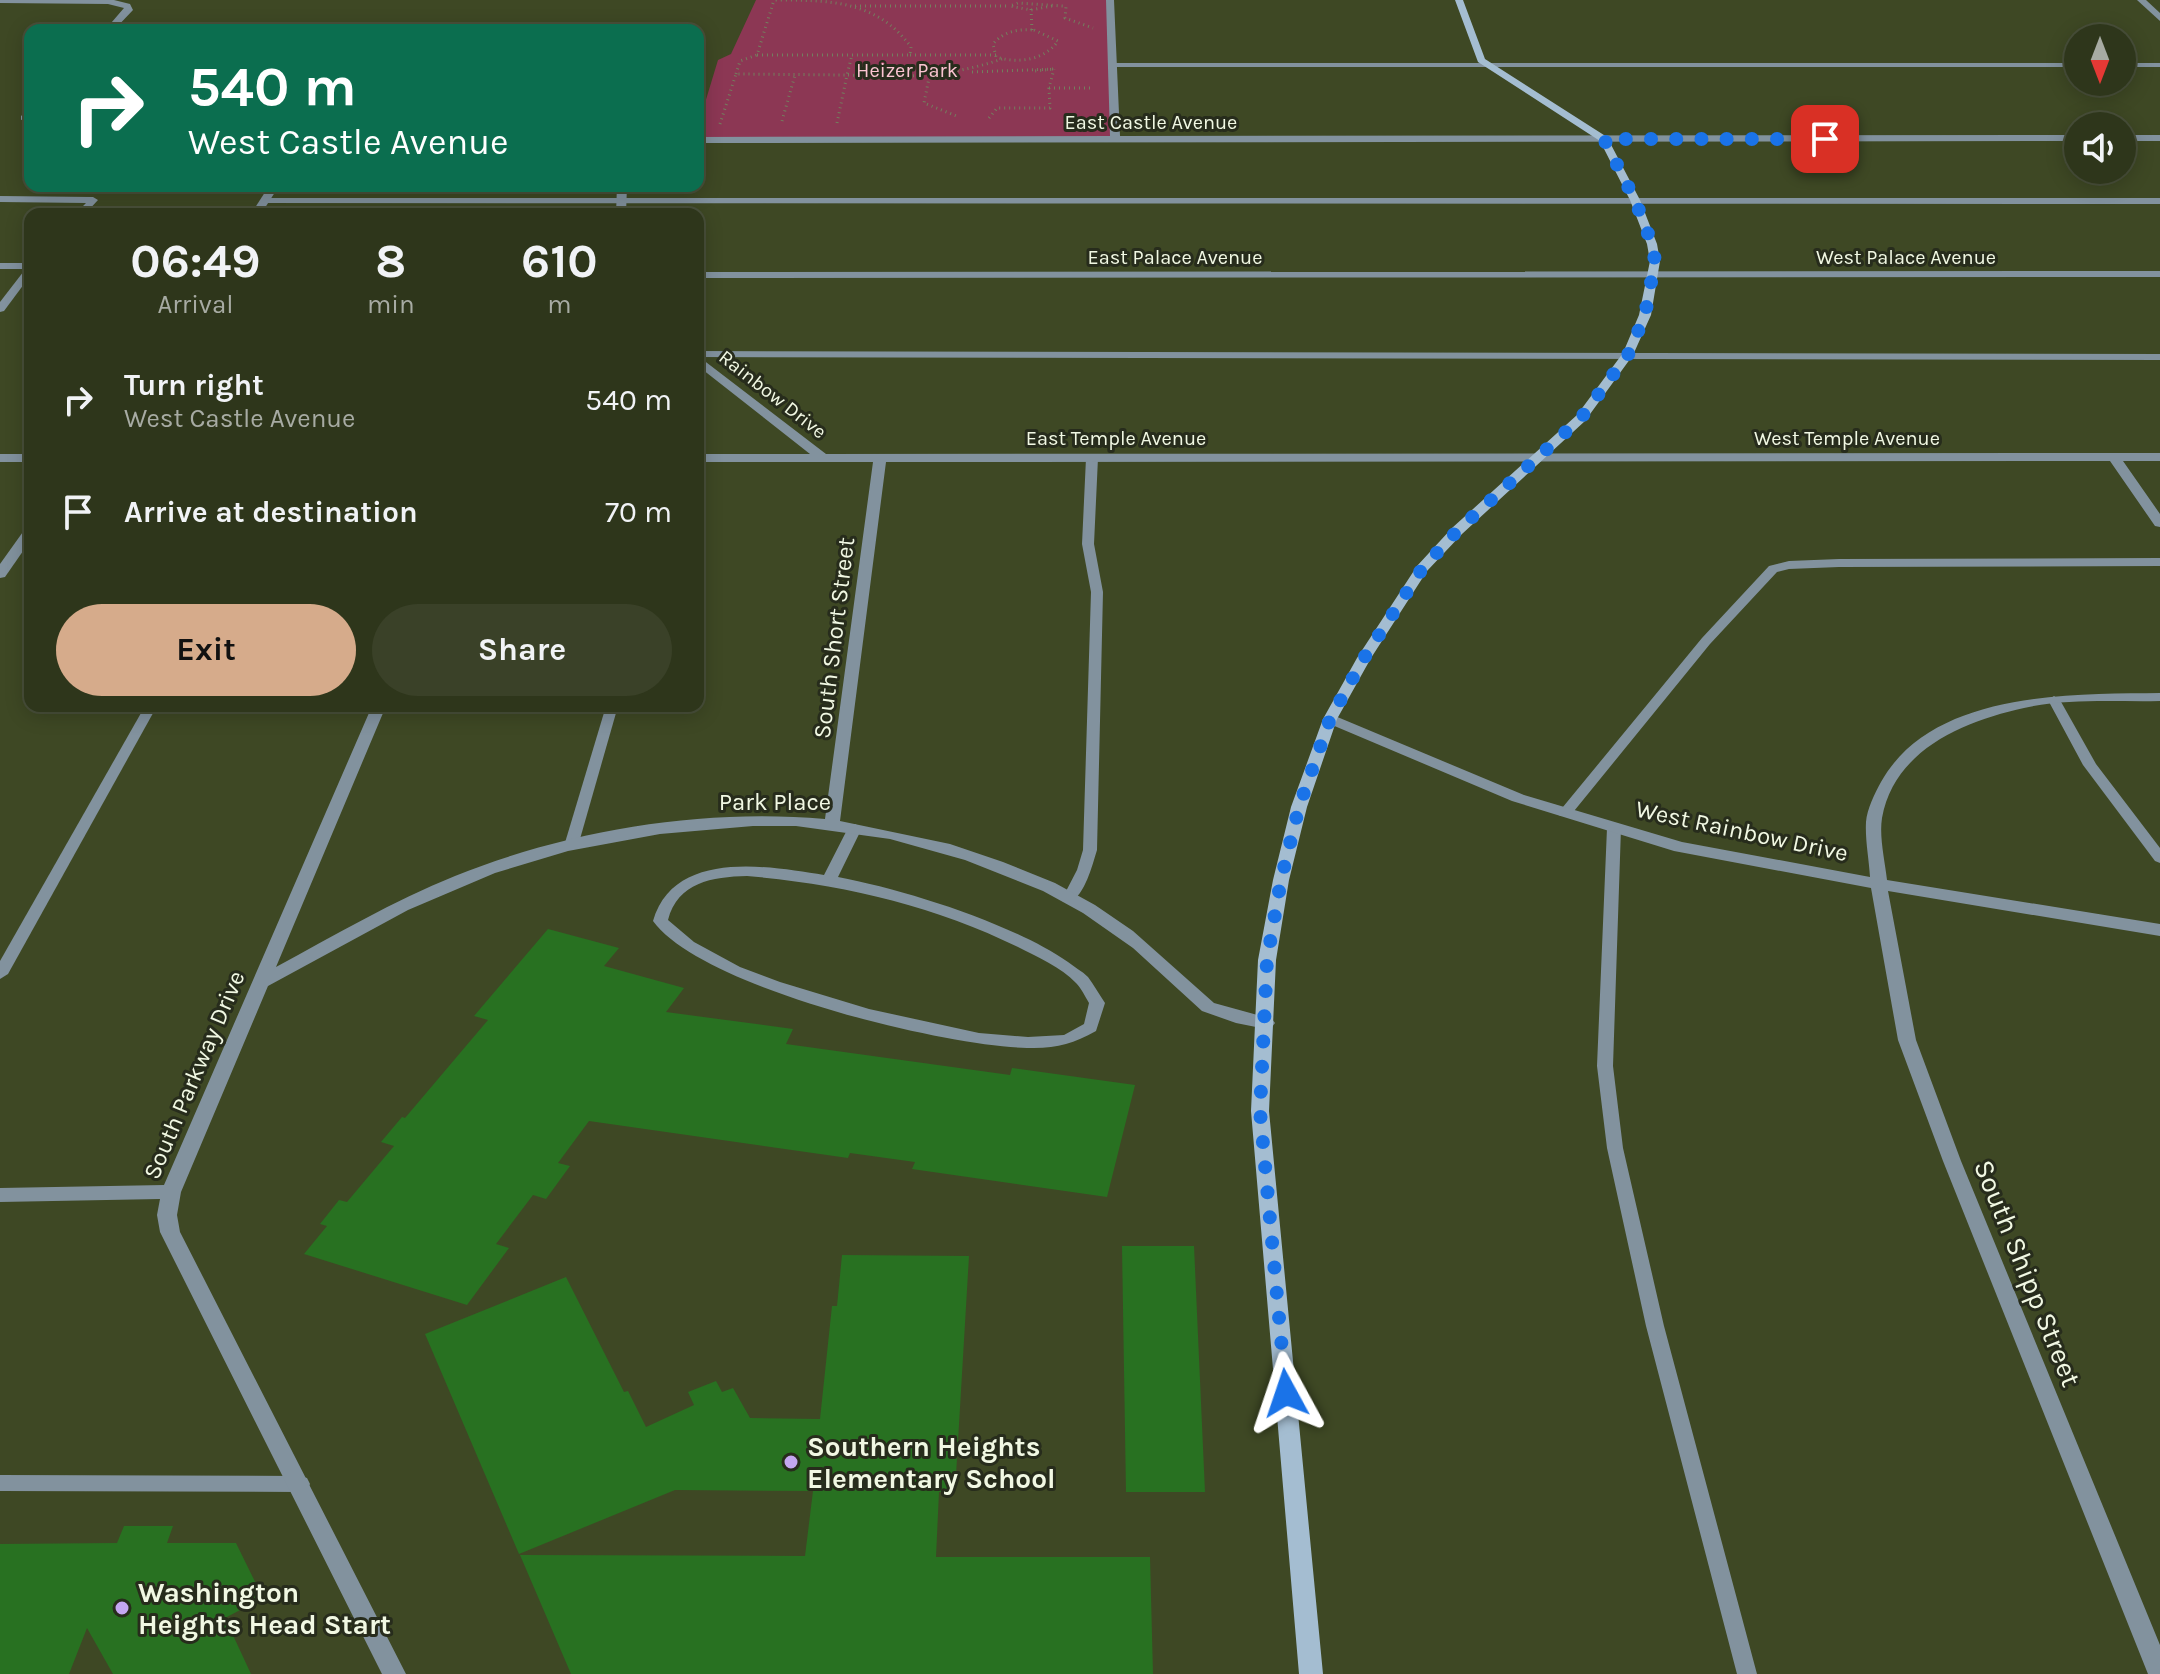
<!DOCTYPE html>
<style>
body{margin:0;font-family:Karla,sans-serif;background:#3a4128;color:#f1f3f6;height:100vh;display:flex;flex-direction:column;font-size:30px;white-space:nowrap}
*{box-sizing:border-box;margin:0}
p{font-size:26px;color:#a7aba3}
.icon{flex:none;width:44px;height:44px;fill:none;stroke:currentColor;stroke-width:2;stroke-linecap:round;stroke-linejoin:round}
.map{position:relative;flex:1;overflow:hidden}
.side{position:absolute;left:24px;top:208px;width:680px;height:504px;display:flex;flex-direction:column;background:#2e361b;border-radius:16px;box-shadow:0 4px 20px #0003,0 0 0 2px #49503a}
.side>*{flex:none}
.hud{position:absolute;left:24px;top:24px;width:680px;height:168px;border-radius:16px;box-shadow:0 4px 20px #0003,0 0 0 2px #49503a;background:#0b6e4f;color:#fff;overflow:hidden}
.needle{width:52px;rotate:180deg}
.controls{position:absolute;left:2064px;top:24px;display:grid;gap:16px}
.controls a{display:grid;place-items:center;width:72px;height:72px;border-radius:50%;background:#2e361b;box-shadow:0 4px 20px #0003,0 0 0 2px #49503a;font-size:40px}
.pin{position:absolute;display:grid;place-items:center;width:68px;height:68px;color:#fff;margin:-34px;border-radius:16px;box-shadow:0 4px 12px #0006}
.me{position:absolute;width:88px;margin:-44px;rotate:355deg;stroke-linejoin:round;filter:drop-shadow(0 0 6px #0008)}
.turn{display:flex;align-items:center;gap:28px;height:168px;padding:0 32px;font-size:36px}
.turn .icon{width:104px;height:104px;stroke-width:2.5}
.turn b{display:block;font-size:56px;line-height:68px}
.eta{display:flex;justify-content:space-evenly;align-items:center;height:136px;text-align:center}
.eta b{font-size:48px;font-weight:700;line-height:56px}
.button{display:flex;gap:16px;margin-top:auto;padding:16px 32px}
.button a{flex:1;height:92px;border-radius:48px;background:#d6ab8b;color:#111;font-size:32px;font-weight:700;line-height:92px;text-align:center}
.button a+a{background:#3a4128;color:#f1f3f6}
ul{padding:0;list-style:none}
li{display:flex;align-items:center;gap:24px;height:112px;padding:0 32px}
li div{flex:1}
li b{display:block;font-size:30px}
li em{font-style:normal}
.map>svg:first-child{display:block}
</style>
<div class="map">
<svg width="2160" height="1674" viewBox="0 0 2160 1674">
<rect width="100%" height="100%" fill="#3e4824"/>
<!-- green -->
<polygon fill="#8c3754" points="756,0 1110,0 1115,140 698,140 698,126 718,60 731,54"/>
<!-- building -->
<g fill="#287121">
<polygon points="548,929 619,948 604,966 684,988 666,1012 793,1029 786,1044 1010,1075 1012,1068 1135,1085 1107,1197 912,1169 915,1162 850,1153 848,1158 589,1121 558,1163 570,1166 546,1199 533,1195 496,1244 509,1248 467,1305 304,1254 327,1226 320,1224 339,1200 347,1202 394,1146 381,1142 402,1117 405,1118 488,1020 474,1016"/>
<polygon points="1122,1246 1194,1246 1205,1492 1126,1492"/>
<polygon points="842,1255 969,1256 955,1492 939,1492 936,1557 1150,1557 1153,1674 571,1674 520,1555 805,1556 813,1491 675,1490 519,1554 425,1334 566,1277 624,1392 628,1391 646,1427 694,1405 688,1392 716,1381 722,1392 733,1388 750,1418 820,1419 832,1306 837,1306"/>
<polygon points="124,1526 173,1526 167,1543 236,1543 263,1598 225,1618 251,1674 113,1674 87,1628 69,1674 0,1674 0,1544 117,1543"/>
</g>
<g fill="none" stroke-linecap="round" stroke-linejoin="round">
<!-- path -->
<g stroke="#747e5e" stroke-width="3" stroke-dasharray="1 4" stroke-linecap="butt">
<polyline points="855,6 1010,6"/>
<polyline points="1052,6 1031,10 1010,6 1018,3 1063,6 1066,7 1065,18 1093,28"/>
<polyline points="1031,9 1032,30"/>
<path d="M1034 30 1058 41C1045 60 1018 64 996 57L993 44C1004 31 1018 29 1034 30Z"/>
<path d="M757 55H910L911 47C877 0 828 0 774 0"/>
<polyline points="910,55 996,55"/>
<polyline points="972,72 1054,69 1034,71"/>
<polyline points="736,74 740,61 757,55 774,0"/>
<polyline points="955,74 929,78 924,103 959,117"/>
<polyline points="1049,88 1092,88"/>
<polyline points="989,118 997,108 1050,108 1049,88 1054,69"/>
<polyline points="782,121 795,75"/>
<path d="M837 123 847 75C901 78 950 77 1002 59"/>
<polyline points="720,124 736,74 847,75 852,55"/>
</g>
<!-- service -->
<g fill="#82929e" fill-rule="evenodd">
<polygon points="1112,63 2078,63 2078,67 1109,67 1109,63"/>
<rect x="2122" y="63" width="38" height="4"/>
<polygon points="0,196 93,197 98,200 85,214 75,214 86,203 0,202"/>
<polygon points="264,198 2160,198 2160,204 261,203 261,199"/>
<polygon points="30,266 30,276 4,311 0,312 0,302 27,267"/>
<polygon points="698,351 2160,354 2160,360 698,357"/>
<path d="M1092 455 1098 458 1094 544 1103 592 1097 850C1092 866 1085 895 1070 902L1063 897 1077 870 1083 850 1091 592 1082 544 1086 458Z"/>
<polygon points="2160,558 2160,566 1839,567 1789,569 1777,572 1710,644 1570,816 1560,816 1558,813 1702,638 1769,566 1789,561 1839,559"/>
<polygon points="2054,696 2060,700 2096,764 2160,848 2160,863 2155,861 2083,765 2048,700"/>
<polygon points="145,706 157,706 8,974 0,979 0,961"/>
<polygon points="606,706 618,706 578,846 571,850 564,846"/>
<path d="M855 824 862 828 838 877C906 890 1011 923 1068 962 1074 967 1082 971 1088 977 1094 985 1099 994 1105 1003L1096 1031C1072 1044 1056 1049 1027 1048 944 1046 702 988 653 921 674 849 768 866 824 875L848 828ZM747 876C841 884 933 905 1018 947 1037 957 1061 967 1076 983 1081 988 1085 996 1089 1003L1084 1024 1064 1035 1028 1037 979 1033 869 1009 780 982 740 967 694 942 668 920C678 882 712 877 747 876Z"/>
<polygon points="1614,824 1621,828 1613,1066 1623,1148 1664,1326 1757,1674 1737,1674 1646,1326 1607,1148 1597,1066 1607,828"/>
<polygon points="0,1475 300,1476 307,1478 310,1484 307,1490 300,1492 0,1491"/>
</g>
<!-- minor -->
<g fill="#82929e" fill-rule="evenodd">
<polygon points="0,0 114,0 130,4 133,10 114,30 105,30 124,8 108,4 0,3"/>
<polygon points="1106,0 1114,0 1120,136 2078,135 2078,141 698,143 698,137 1110,136"/>
<polygon points="2137,0 2146,0 2160,13 2160,21"/>
<polygon points="30,109 30,117 21,120 21,116"/>
<rect x="2122" y="135" width="38" height="6"/>
<polygon points="269,186 279,186 261,214 251,214"/>
<polygon points="617,186 627,186 626,214 616,214"/>
<rect x="0" y="263" width="30" height="6"/>
<polygon points="2160,271 2160,277 698,278 698,272"/>
<path d="M698 356 826 454 2160 453V461H2123L2160 514V527L2155 526 2110 461 886 462 840 821 950 844 1003 862 1055 883 1095 905 1133 931 1214 1003 1272 1019 1275 1023 1272 1027 1266 1029 1236 1023 1202 1011 1133 948 1083 913 1043 891 965 860 890 839 796 826H753L660 834 568 851 495 873 408 910 268 986 181 1192 177 1215 180 1232 406 1674H382L160 1232 157 1215 160 1199 0 1202V1188L164 1185 372 706H386L276 967C335 935 393 901 455 876 569 830 702 808 825 819L873 462H698V454H810L698 366Z"/>
<rect x="0" y="454" width="30" height="8"/>
<polygon points="30,528 30,541 5,577 0,578 0,564 25,529"/>
<path d="M2160 693V701C2116 702 2068 698 2024 708 1964 721 1894 750 1882 818 1879 837 1885 861 1887 880L2160 924V936L1888 891 1916 1040 1961 1161 2160 1645V1674H2148L1943 1161 1898 1040 1871 888 1674 851 1512 801 1325 722 1323 719 1330 715 1335 716 1524 795 1682 842 1870 877C1869 859 1865 840 1866 822 1867 809 1875 793 1881 782 1932 691 2070 694 2160 693Z"/>
</g>
<!-- secondary -->
<polygon fill="#a4bdd1" fill-rule="evenodd" points="1455,0 1463,0 1485,59 1607,137 1640,200 1657,244 1660,261 1651,315 1633,355 1585,421 1462,534 1427,571 1371,658 1337,719 1307,807 1289,880 1276,960 1269,1111 1323,1674 1299,1674 1251,1111 1258,960 1273,880 1291,807 1323,719 1357,658 1417,566 1452,528 1577,415 1623,353 1639,315 1650,261 1647,244 1630,200 1600,141 1478,62"/>
</g>
<g fill="none" stroke-linecap="round" stroke-linejoin="round">
<!-- route -->
<polyline stroke="#1a73e8" stroke-width="14" stroke-dasharray="0 25.2" points="1286,1393 1260,1111 1267,960 1281,880 1299,807 1330,719 1364,658 1422,569 1457,531 1581,418 1629,353 1645,315 1655,261 1652,244 1635,200 1604,139 1825,139"/>
</g>
<!-- markers -->
<g fill="#c4a7f1" stroke="#272c1c" stroke-width="3">
<circle cx="791" cy="1462" r="8"/>
<circle cx="122" cy="1608" r="8"/>
</g>
<g text-anchor="middle" stroke-width="6" stroke-linejoin="round" paint-order="stroke">
<!-- far-park labels -->
<g font-size="20" fill="#fcc4d2" stroke="#272c1c">
<text x="907" y="77">Heizer Park</text>
</g>
<!-- far-street labels -->
<g font-size="20" fill="#f1f8e3" stroke="#272c1c">
<text x="1151" y="129">East Castle Avenue</text>
<text x="1175" y="264">East Palace Avenue</text>
<text x="1906" y="264">West Palace Avenue</text>
<text transform="translate(773 394) rotate(38)" y="7">Rainbow Drive</text>
<text x="1116" y="445">East Temple Avenue</text>
<text x="1847" y="445">West Temple Avenue</text>
</g>
<!-- street labels -->
<g font-size="24" fill="#f1f8e3" stroke="#272c1c">
<text transform="translate(834 638) rotate(-83)" y="8">South Short Street</text>
<text x="775" y="810">Park Place</text>
<text transform="translate(1742 831) rotate(12)" y="8">West Rainbow Drive</text>
<text transform="translate(194 1075) rotate(-67)" y="8">South Parkway Drive</text>
</g>
<!-- near-street labels -->
<g font-size="28" fill="#f1f8e3" stroke="#272c1c">
<text transform="translate(2028 1273) rotate(68)" y="10">South Shipp Street</text>
</g>
<!-- near-poi labels -->
<g font-size="28" font-weight="bold" fill="#f1f8e3" stroke="#272c1c" text-anchor="start">
<text x="807" y="1456">Southern Heights<tspan x="807" dy="32">Elementary School</tspan></text>
<text x="138" y="1602">Washington<tspan x="138" dy="32">Heights Head Start</tspan></text>
</g>
</g>
</svg>
<div class="controls">
<a><svg class="needle" viewBox="-14 -14 28 28"><path d="M0-13l5 13h-10z" fill="#e53935"/><path d="M0 13l5-13h-10z" fill="#a7aba3"/></svg></a>
<a><svg class="icon" aria-label="sound" viewBox="0 0 24 24"><path d="M4 9h4l5-4v14l-5-4H4zM17 9q2 3 0 6"/></svg></a>
</div>
<div class="pin" style="left:1825px;top:139px;background:#d93025"><svg class="icon" aria-label="arrive" viewBox="0 0 24 24"><path d="M6 21V4h12l-3 4 3 4H6"/></svg></div>
<svg class="me" style="left:1286px;top:1393px" viewBox="-20 -20 40 40"><path d="M0-17L14 15 0 8-14 15z" fill="#1a73e8" stroke="#fff" stroke-width="4"/></svg>
<div class="hud">
<div class="turn"><svg class="icon" aria-label="right" viewBox="0 0 24 24"><path d="M7 20v-9h11M14 6l5 5-5 5"/></svg><div><b>540 m</b>West Castle Avenue</div></div>
</div>
<section class="side">
<div class="eta">
<div><b>06:49</b><p>Arrival</p></div>
<div><b>8</b><p>min</p></div>
<div><b>610</b><p>m</p></div>
</div>
<ul>
<li><svg class="icon" aria-label="right" viewBox="0 0 24 24"><path d="M7 20v-9h11M14 6l5 5-5 5"/></svg><div><b>Turn right</b><p>West Castle Avenue</p></div><em>540 m</em></li>
<li><svg class="icon" aria-label="arrive" viewBox="0 0 24 24"><path d="M6 21V4h12l-3 4 3 4H6"/></svg><div><b>Arrive at destination</b></div><em>70 m</em></li>
</ul>
<div class="button"><a>Exit</a><a>Share</a></div>
</section>
</div>
